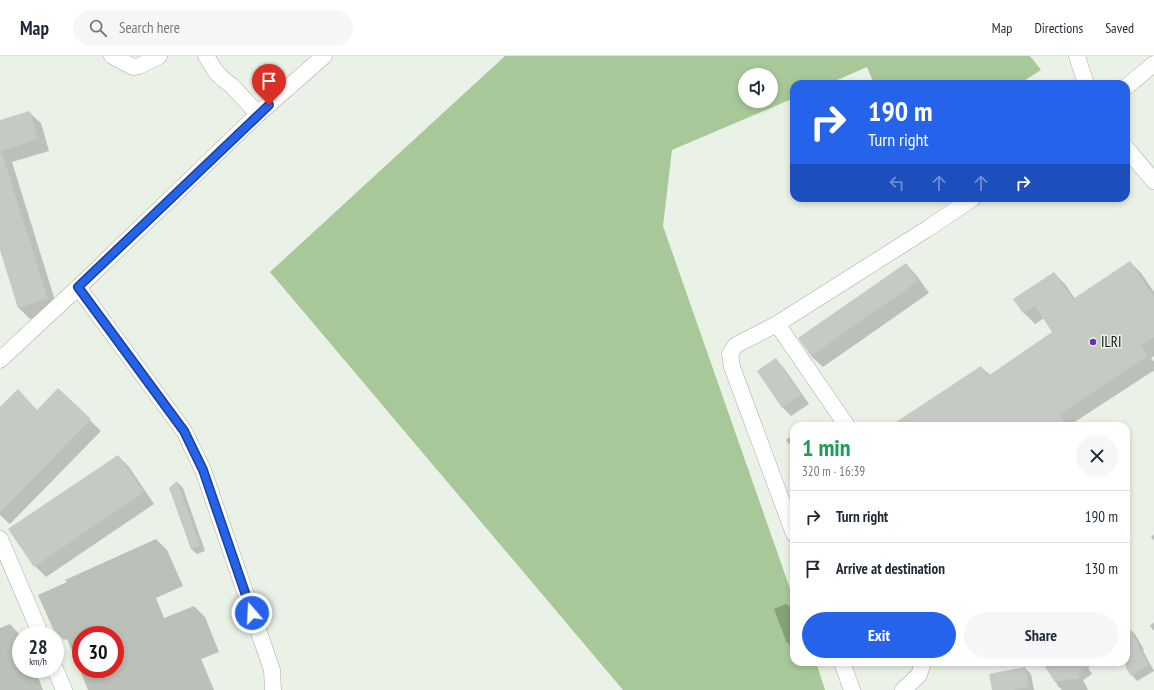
<!DOCTYPE html>
<meta charset="utf-8">
<style>
body{margin:0;font-family:"PT Sans Narrow",sans-serif;background:#f6f6f7;color:#1f2937;height:100vh;display:flex;flex-direction:column;font-size:15px;white-space:nowrap}
*{box-sizing:border-box;margin:0}
p{font-size:13px;color:#747a83}
.icon{flex:none;width:22px;height:22px;fill:none;stroke:currentColor;stroke-width:2;stroke-linecap:round;stroke-linejoin:round}
.map{position:relative;flex:1;overflow:hidden}
.sheet{position:absolute;left:790px;top:366px;width:340px;height:244px;display:flex;flex-direction:column;background:#fff;border-radius:12px;box-shadow:0 2px 6px #0003}
.sheet>*{flex:none}
.banner{position:absolute;left:790px;top:24px;width:340px;height:122px;border-radius:12px;box-shadow:0 2px 6px #0003;background:#2563eb;color:#fff;overflow:hidden}
.buttons{position:absolute;left:738px;top:12px;display:grid;gap:8px}
.buttons a{display:grid;place-items:center;width:40px;height:40px;border-radius:50%;background:#fff;box-shadow:0 2px 6px #0003;font-size:20px}
.speed{position:absolute;left:12px;top:570px;display:flex;gap:8px;font-size:20px;font-weight:700;text-align:center}
.speed>*{display:grid;place-content:center;width:52px;height:52px;border-radius:50%;background:#fff;box-shadow:0 2px 6px #0003;line-height:1}
.speed small{font-size:10px;font-weight:400}
.speed .limit{border:6px solid #d22;background:#fff;color:#111}
.pin{position:absolute;display:grid;place-items:center;width:34px;height:34px;color:#fff;margin:-41px -17px;border-radius:50% 50% 50% 0;rotate:-45deg;box-shadow:0 0 4px #0007}
.pin .icon{rotate:45deg}
.me{position:absolute;width:44px;margin:-22px;rotate:341deg;stroke-linejoin:round;filter:drop-shadow(0 0 3px #0008)}
.turn{display:flex;align-items:center;gap:14px;height:84px;padding:0 12px;font-size:18px}
.turn .icon{width:52px;height:52px;stroke-width:2.5}
.turn b{display:block;font-size:28px;line-height:34px}
.lanes{display:flex;align-items:center;height:38px;padding:0 12px;background:#0003;justify-content:center;gap:20px;direction:ltr}
.lanes .off{opacity:.35}
.round{display:grid;place-items:center;flex:none;width:42px;height:42px;border-radius:21px;background:#f6f6f7}
.headline{display:flex;align-items:center;justify-content:space-between;height:68px;padding:0 12px}
h1{font-size:24px;font-weight:800;line-height:30px;color:#1e9e55}
.cta{display:flex;gap:8px;margin-top:auto;padding:8px 12px}
.cta a{flex:1;height:46px;border-radius:24px;background:#2563eb;color:#fff;font-size:16px;font-weight:800;line-height:46px;text-align:center}
.cta a+a{background:#f6f6f7;color:#1f2937}
ul{padding:0;list-style:none}
li{display:flex;align-items:center;gap:12px;height:52px;padding:0 12px;border-top:1px solid #e0e1e3}
li div{flex:1}
li b{display:block;font-size:15px}
li em{font-style:normal}
header{display:flex;align-items:center;gap:24px;box-sizing:border-box;height:56px;padding:0 20px;background:#fff;border-bottom:1px solid #e0e1e3}
header strong{font-size:19px}
nav{display:flex;gap:22px;margin-inline-start:auto;font-size:14px}
.search{width:280px;height:36px;background:#f6f6f7;display:flex;align-items:center;gap:10px;box-sizing:border-box;padding:0 14px;border-radius:22px;color:#747a83;font-size:15px}
.map>svg:first-child{display:block}
</style>
<header>
<strong>Map</strong>
<div class="search"><svg class="icon" aria-label="search" viewBox="0 0 24 24"><circle cx="10" cy="10" r="6"/><path d="M15 15l6 6"/></svg>Search here</div>
<nav><a>Map</a><a>Directions</a><a>Saved</a></nav>
</header>
<div class="map">
<svg width="1154" height="634" viewBox="0 0 1154 634">
<rect width="100%" height="100%" fill="#eaf1e7"/>
<!-- grass -->
<path fill="#a8c899" fill-rule="evenodd" d="M505 0H1030L1041 14 1019 28H874L867 11 828 28H794V42L672 94 663 170 794 544V606H816L825 634H623L270 216ZM745 19H771V45H745Z"/>
<!-- shadow -->
<g fill="#0003" fill-rule="evenodd">
<polygon points="29,56 41,67 49,95 12,106 58,254 30,263 19,252 0,190 0,65"/>
<polygon points="1130,206 1141,217 1154,236 1154,300 1151,302 1154,306 1154,316 1153,315 1070,369 1071,370 893,370 981,311 990,319 1053,277 1044,262 1035,268 1024,257 1014,243 1054,217 1065,228 1075,243"/>
<polygon points="906,208 917,220 929,237 823,311 811,300"/>
<polygon points="775,303 784,312 809,348 791,360 783,352 758,315"/>
<polygon points="58,333 101,375 10,468 0,459 0,352 37,355"/>
<polygon points="794,378 794,394 786,384"/>
<polygon points="118,400 129,411 154,448 46,521 35,510"/>
<polygon points="794,417 794,427 789,420"/>
<polygon points="177,426 183,432 205,495 197,498 191,493 170,432"/>
<polygon points="1154,478 1154,485 1151,481"/>
<path d="M156 483 167 494 183 530 156 542 164 562 194 550 205 561 219 596 201 603 214 634H88L67 583 64 584 53 573 38 539 67 526 65 524ZM81 579H115V613H81Z"/>
<polygon points="786,548 792,553 794,559 794,589 791,590 786,585 774,553"/>
<polygon points="1154,566 1154,575 1150,570"/>
<polygon points="10,568 21,580 21,613 35,613 43,634 0,634 0,572"/>
<polygon points="1129,573 1135,578 1144,594 1143,595 1154,615 1137,625 1132,619 1124,606 1118,610 1114,606 1126,606 1126,575"/>
<polygon points="1055,606 1085,606 1092,618 1083,624 1088,634 1062,634 1058,630 1047,611"/>
<polygon points="1025,612 1031,618 1034,634 993,634"/>
</g>
<!-- building -->
<g fill="#c4cbc2">
<polygon points="30,55 38,83 0,96 0,64"/>
<polygon points="2,97 48,243 18,252 0,194 0,98"/>
<polygon points="1130,205 1154,241 1154,281 1141,290 1148,300 1060,358 1068,370 890,370 981,310 988,320 1052,276 1035,250 1023,257 1013,243 1054,216 1073,243"/>
<polygon points="906,207 918,225 811,300 798,282"/>
<polygon points="776,302 801,339 782,352 757,315"/>
<polygon points="58,332 91,363 0,457 0,351 18,333 37,354"/>
<polygon points="118,399 144,436 34,511 8,473"/>
<polygon points="177,425 200,490 191,493 169,432"/>
<polygon points="1126,566 1139,589 1138,590 1149,609 1131,620 1126,612"/>
<polygon points="1053,606 1097,606 1078,618 1080,622 1055,626 1045,611"/>
<polygon points="1025,611 1029,631 1013,634 992,634 989,618"/>
</g>
<g fill="none" stroke-linecap="round" stroke-linejoin="round">
<!-- minor casing -->
<g stroke="#a6aca3" stroke-width="17">
<g id="minor">
<polyline points="112,0 133,11 139,10 159,0"/>
<polyline points="206,0 216,16 223,23 232,30 258,58"/>
<polyline points="1077,0 1086,28"/>
<polyline points="1126,31 1154,8"/>
<polyline points="1126,92 1154,125"/>
<polyline points="78,231 184,375 203,414 272,614 273,634"/>
<polyline points="777,268 847,370"/>
<polyline points="0,304 86,224 258,58 324,0"/>
<polyline points="794,478 732,311 730,298 736,289 777,268 927,173 973,142"/>
<polyline points="0,483 41,579"/>
<polyline points="842,606 852,634"/>
<polyline points="55,613 64,634"/>
<polyline points="903,634 919,619 923,606"/>
</g>
</g>
<!-- minor -->
<use href="#minor" stroke="#fff" stroke-width="16"/>
</g>
<g fill="none" stroke-linecap="round" stroke-linejoin="round">
<!-- route casing -->
<g stroke="#184099" stroke-width="10">
<polyline id="route" points="252,557 203,414 184,375 78,231 269,49"/>
</g>
<!-- route -->
<use href="#route" stroke="#2563eb" stroke-width="7"/>
</g>
<!-- markers -->
<circle fill="#7030a5" stroke="#eaf1e7" stroke-width="1.5" cx="1093" cy="286" r="4"/>
<g text-anchor="middle" stroke-width="3" stroke-linejoin="round" paint-order="stroke">
<!-- poi labels -->
<g font-size="15" fill="#121411" stroke="#eaf1e7" text-anchor="start">
<text x="1101" y="291">ILRI</text>
</g>
</g>
</svg>
<div class="buttons">
<a><svg class="icon" aria-label="sound" viewBox="0 0 24 24"><path d="M4 9h4l5-4v14l-5-4H4zM17 9q2 3 0 6"/></svg></a>
</div>
<div class="speed"><div>28<small>km/h</small></div><div class="limit">30</div></div>
<div class="pin" style="left:269px;top:49px;background:#d93025"><svg class="icon" aria-label="arrive" viewBox="0 0 24 24"><path d="M6 21V4h12l-3 4 3 4H6"/></svg></div>
<svg class="me" style="left:252px;top:557px" viewBox="-20 -20 40 40"><circle r="17" fill="#2563eb" stroke="#fff" stroke-width="3"/><path d="M0-11L8 9 0 5-8 9z" fill="#fff"/></svg>
<div class="banner">
<div class="turn"><svg class="icon" aria-label="right" viewBox="0 0 24 24"><path d="M7 20v-9h11M14 6l5 5-5 5"/></svg><div><b>190 m</b>Turn right</div></div>
<div class="lanes"><svg class="icon off" aria-label="left" viewBox="0 0 24 24"><path d="M17 20v-9H6M10 6l-5 5 5 5"/></svg><svg class="icon off" aria-label="ahead" viewBox="0 0 24 24"><path d="M12 20V5M6 11l6-6 6 6"/></svg><svg class="icon off" aria-label="ahead" viewBox="0 0 24 24"><path d="M12 20V5M6 11l6-6 6 6"/></svg><svg class="icon" aria-label="right" viewBox="0 0 24 24"><path d="M7 20v-9h11M14 6l5 5-5 5"/></svg></div>
</div>
<section class="sheet">
<div class="headline"><div><h1>1 min</h1><p>320 m · 16:39</p></div><a class="round"><svg class="icon" aria-label="close" viewBox="0 0 24 24"><path d="M6 6l12 12M18 6L6 18"/></svg></a></div>
<ul>
<li><svg class="icon" aria-label="right" viewBox="0 0 24 24"><path d="M7 20v-9h11M14 6l5 5-5 5"/></svg><div><b>Turn right</b></div><em>190 m</em></li>
<li><svg class="icon" aria-label="arrive" viewBox="0 0 24 24"><path d="M6 21V4h12l-3 4 3 4H6"/></svg><div><b>Arrive at destination</b></div><em>130 m</em></li>
</ul>
<div class="cta"><a>Exit</a><a>Share</a></div>
</section>
</div>
